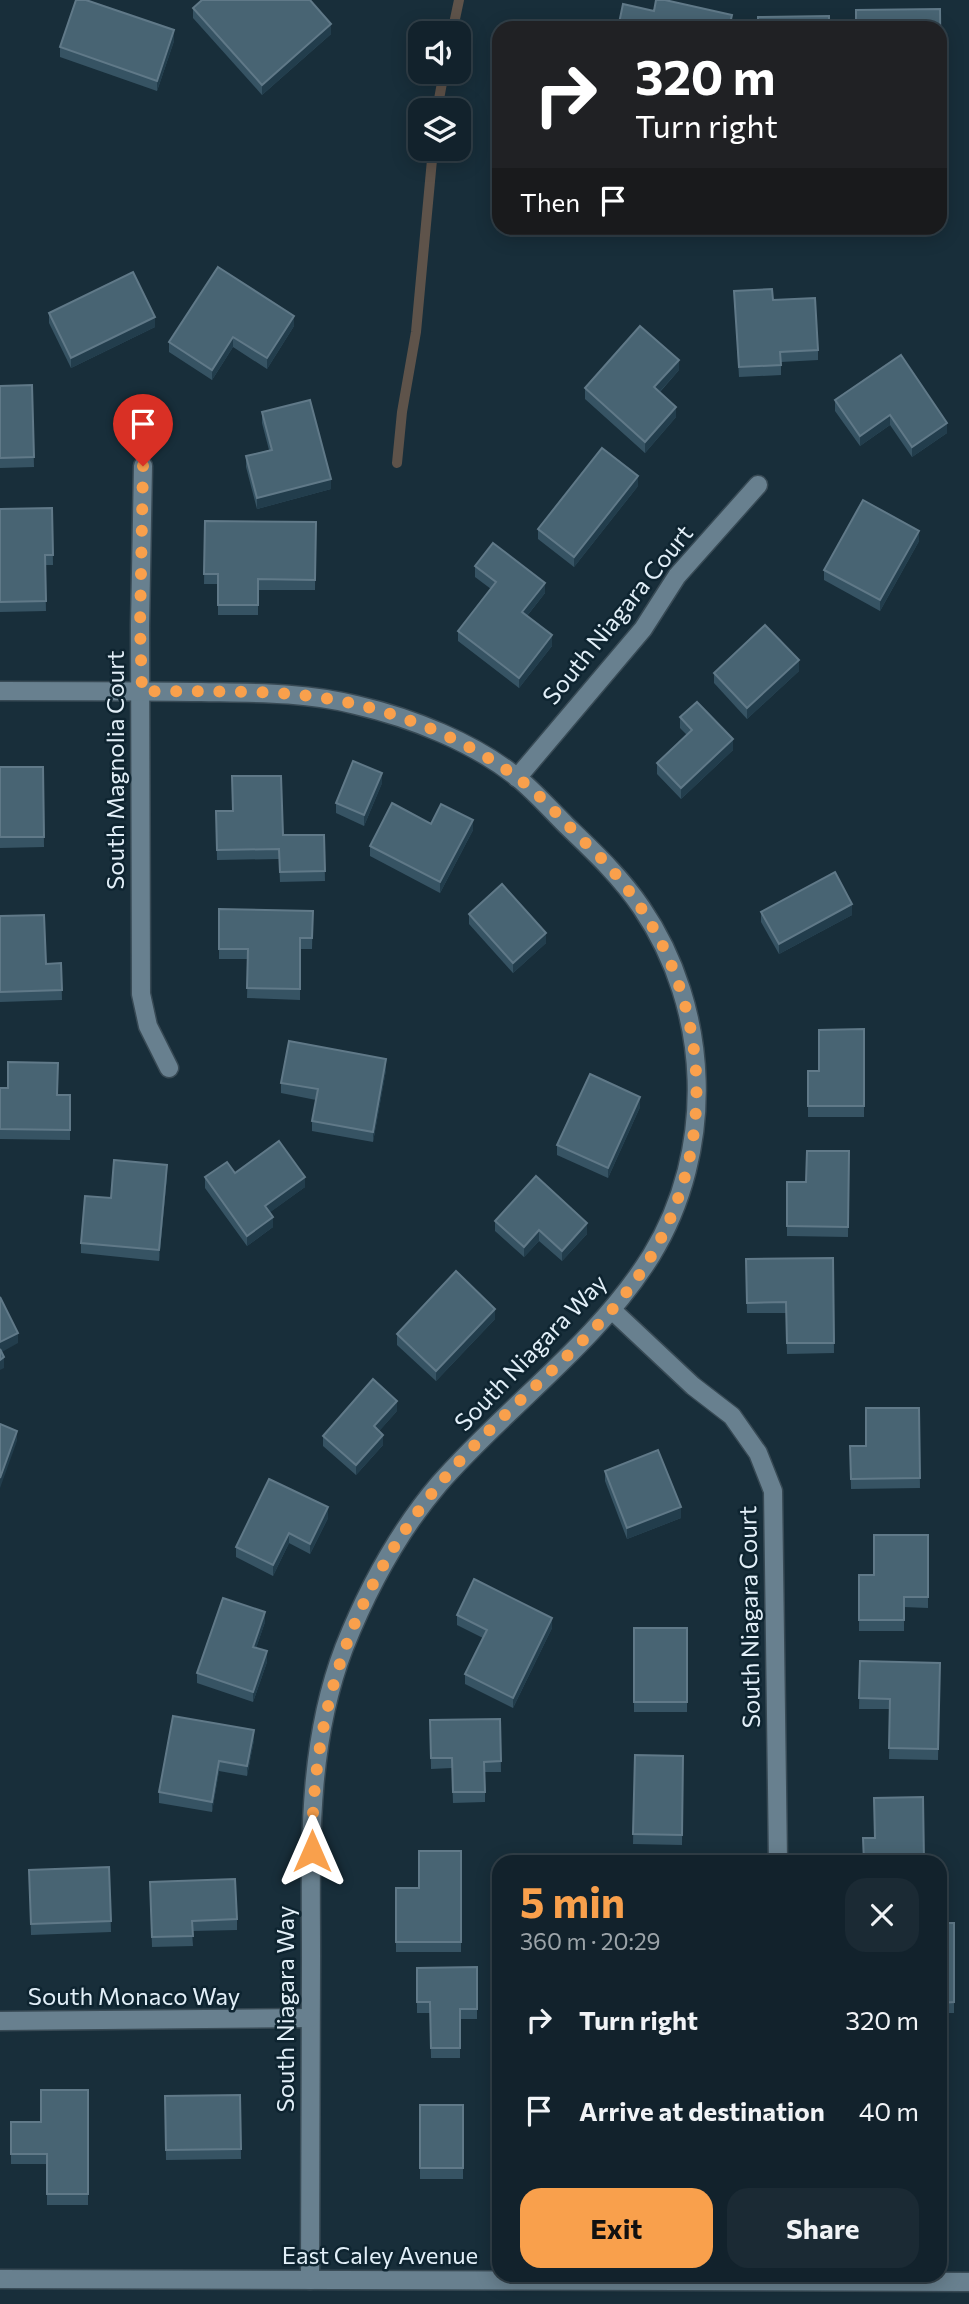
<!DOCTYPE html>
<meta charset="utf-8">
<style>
body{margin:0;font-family:Commissioner,sans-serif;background:#1b2a34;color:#f1f3f6;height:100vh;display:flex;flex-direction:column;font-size:26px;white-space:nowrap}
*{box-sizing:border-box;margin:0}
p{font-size:23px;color:#9ca4a9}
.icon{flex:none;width:38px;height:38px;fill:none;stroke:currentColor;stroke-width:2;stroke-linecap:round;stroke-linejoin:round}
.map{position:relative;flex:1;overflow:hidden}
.drawer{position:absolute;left:492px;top:1855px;width:455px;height:427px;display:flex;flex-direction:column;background:#12222c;border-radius:21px;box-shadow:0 4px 18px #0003,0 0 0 2px #313f48}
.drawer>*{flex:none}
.banner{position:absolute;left:492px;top:21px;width:455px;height:214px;border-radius:21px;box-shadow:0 4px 18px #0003,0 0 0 2px #313f48;background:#202124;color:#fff;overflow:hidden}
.tools{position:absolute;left:408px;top:21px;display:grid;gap:14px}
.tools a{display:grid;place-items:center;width:63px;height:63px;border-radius:14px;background:#12222c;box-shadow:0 4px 18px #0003,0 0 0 2px #313f48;font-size:35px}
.pin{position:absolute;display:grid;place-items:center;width:60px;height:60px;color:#fff;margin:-72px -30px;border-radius:50% 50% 50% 0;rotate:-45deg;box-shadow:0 0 7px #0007}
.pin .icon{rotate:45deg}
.me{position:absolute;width:77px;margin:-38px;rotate:0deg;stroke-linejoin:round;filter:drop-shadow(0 0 5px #0008)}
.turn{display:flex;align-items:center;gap:24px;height:147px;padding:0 28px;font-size:32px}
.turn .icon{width:91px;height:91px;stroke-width:2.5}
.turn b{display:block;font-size:49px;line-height:60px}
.then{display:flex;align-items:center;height:66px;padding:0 28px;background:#0003;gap:14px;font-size:26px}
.round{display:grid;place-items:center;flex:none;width:74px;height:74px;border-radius:21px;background:#1b2a34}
.summary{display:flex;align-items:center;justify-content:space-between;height:119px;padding:0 28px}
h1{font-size:42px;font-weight:700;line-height:52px;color:#f9a04c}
.primary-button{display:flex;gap:14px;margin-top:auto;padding:14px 28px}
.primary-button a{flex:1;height:80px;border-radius:21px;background:#f9a04c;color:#111;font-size:28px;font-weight:700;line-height:80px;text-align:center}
.primary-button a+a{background:#1b2a34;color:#f1f3f6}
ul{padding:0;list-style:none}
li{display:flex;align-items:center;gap:21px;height:91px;padding:0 28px}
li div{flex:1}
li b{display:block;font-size:26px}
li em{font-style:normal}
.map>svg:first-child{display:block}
</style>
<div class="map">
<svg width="969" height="2304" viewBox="0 0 969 2304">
<rect width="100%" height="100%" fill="#182e3a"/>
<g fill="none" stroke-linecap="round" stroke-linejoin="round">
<!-- stream -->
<g stroke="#5e534a" stroke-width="10">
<polyline points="452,33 459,0"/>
<polyline points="437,110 444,72"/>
<polyline points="397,463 402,412 416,332 433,149"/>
</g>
<!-- minor casing -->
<g stroke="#384a55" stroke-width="21">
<g id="minor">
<polyline points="143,466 140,626 141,994 148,1026 169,1068"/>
<path d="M0 691C67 691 134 691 201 692 253 693 305 692 356 705 412 718 473 742 518 778 535 792 550 809 566 825 593 851 620 876 641 907 711 1009 716 1150 651 1256 596 1344 507 1406 439 1484 398 1532 367 1590 344 1648 306 1747 311 1852 311 1956 310 2064 310 2172 310 2280"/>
<polyline points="517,778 643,629 677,576 758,485"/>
<polyline points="612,1310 693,1386 732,1416 758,1453 773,1491 778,1862"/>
<polyline points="0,2021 310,2018"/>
</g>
</g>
<!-- tertiary casing -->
<g stroke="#384a55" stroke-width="21">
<polyline id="tertiary" points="0,2279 969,2282"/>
</g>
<!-- minor -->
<use href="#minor" stroke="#68808f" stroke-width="18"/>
<!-- tertiary -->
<use href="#tertiary" stroke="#68808f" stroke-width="18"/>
</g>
<!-- wall -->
<g fill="#365363">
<polygon points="193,8 331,34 262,95 193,18"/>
<polygon points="174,41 157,91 60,57 60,47"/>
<polygon points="734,291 773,300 818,350 818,360 781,362 781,375 739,377"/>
<polygon points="49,313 155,327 71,368 49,323"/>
<polygon points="294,326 267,369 233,347 212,380 169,352 169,342"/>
<polygon points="901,355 947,433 912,457 890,425 860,446 835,411 835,400"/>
<polygon points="679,370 660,392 676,417 645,453 585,399 585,388"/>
<polygon points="32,385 34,467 0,468 0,386"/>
<polygon points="262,412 331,489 257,509 246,467 246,456 269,450 262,423"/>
<polygon points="638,486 574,567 538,539 538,529"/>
<polygon points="52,508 53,565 45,565 46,611 0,612 0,509"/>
<polygon points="205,521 316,522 315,590 258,590 258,615 218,615 218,584 204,584"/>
<polygon points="919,541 880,611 824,580 824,570"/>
<polygon points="475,566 545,593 527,616 552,646 519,688 458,641 458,631 491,589 475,577"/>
<polygon points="799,671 747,719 714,683 714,673"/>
<polygon points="680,717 733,750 681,799 657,774 657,763 687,735 680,728"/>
<polygon points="0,767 43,767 44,847 0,848"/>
<polygon points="382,783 364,826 336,813 336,803"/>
<polygon points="216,811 283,835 324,835 325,881 280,882 279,859 217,860"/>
<polygon points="431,824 473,830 440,893 370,856 370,846"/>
<polygon points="219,909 313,911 312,949 300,949 300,1000 247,998 248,959 219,959"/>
<polygon points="761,912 852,915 779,954 761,922"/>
<polygon points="469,914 546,943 513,973 469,924"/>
<polygon points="0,916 46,964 61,963 62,1000 0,1002"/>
<polygon points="864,1029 864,1117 808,1117 808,1071 819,1071"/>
<polygon points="386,1070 373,1142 312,1131 312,1121 316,1100 281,1093 281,1083"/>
<polygon points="0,1088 57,1095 70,1095 70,1140 0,1139"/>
<polygon points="640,1107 608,1178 557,1155 557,1145"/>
<polygon points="849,1151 848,1237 787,1236 787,1182 806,1182"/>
<polygon points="235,1173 305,1187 270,1212 273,1227 247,1246 205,1188 205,1177"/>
<polygon points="167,1176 159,1261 81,1253 81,1243 111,1198"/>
<polygon points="495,1221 587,1234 562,1261 539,1241 524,1257 495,1231"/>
<polygon points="833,1258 834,1353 787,1354 786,1313 747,1313 746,1259"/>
<polygon points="495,1319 436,1381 397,1345 397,1334"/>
<polygon points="919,1408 920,1488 851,1489 850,1446 866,1446"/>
<polygon points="397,1411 379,1431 383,1445 356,1475 323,1446 323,1436"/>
<polygon points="605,1471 681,1518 627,1539 605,1481"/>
<polygon points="328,1518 310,1554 289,1543 273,1576 236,1557 236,1547"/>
<polygon points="928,1535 928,1608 904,1607 904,1631 859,1631 859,1575 874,1575"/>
<polygon points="457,1615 552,1628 513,1708 465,1684 465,1674 483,1638 457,1625"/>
<polygon points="265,1622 256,1648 267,1662 253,1702 197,1683 197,1673"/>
<rect x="634" y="1628" width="53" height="84"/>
<polygon points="860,1661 940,1663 938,1760 889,1759 890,1709 859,1709"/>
<polygon points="500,1719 501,1772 485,1772 485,1802 453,1803 452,1768 431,1769 430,1720"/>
<polygon points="254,1740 247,1776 219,1771 212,1812 159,1803 159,1792"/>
<polygon points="635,1755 683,1756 682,1845 633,1844"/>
<polygon points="461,1851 461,1952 396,1952 396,1888 419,1888"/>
<polygon points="109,1867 111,1932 31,1935 29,1870"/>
<polygon points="150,1882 237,1919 237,1930 192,1931 193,1946 152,1947"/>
<rect x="940" y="1923" width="14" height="90"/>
<polygon points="477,1967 477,2019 460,2019 460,2058 431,2058 430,2013 417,2013 417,1968"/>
<polygon points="88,2090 88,2205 47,2205 47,2164 11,2164 11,2122 41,2122"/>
<polygon points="240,2095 241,2159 166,2160 165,2096"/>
<rect x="420" y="2105" width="43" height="74"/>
</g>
<!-- shaded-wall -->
<g fill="#223d4c">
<polygon points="331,24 331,34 262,95 262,85"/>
<polygon points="174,30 174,41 157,91 157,81"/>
<polygon points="294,316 294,326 267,369 267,358"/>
<polygon points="155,317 155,327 71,368 71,358"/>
<polygon points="233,337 233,347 212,380 212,370"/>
<polygon points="679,360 679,370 654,398 654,387"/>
<polygon points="676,407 676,417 645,453 645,442"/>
<polygon points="890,415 890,425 860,446 860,436"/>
<polygon points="947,423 947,433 912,457 912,447"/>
<polygon points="638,476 638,486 574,567 574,557"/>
<polygon points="331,479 331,489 257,509 257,498"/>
<polygon points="919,531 919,541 880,611 880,600"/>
<polygon points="545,583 545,593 522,622 522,612"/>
<polygon points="552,635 552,646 519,688 519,678"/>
<polygon points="799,660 799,671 747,719 747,708"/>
<polygon points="733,739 733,750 681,799 681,788"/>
<polygon points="382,773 382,783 364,826 364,815"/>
<polygon points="473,820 473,830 440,893 440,882"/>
<polygon points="852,904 852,915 779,954 779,944"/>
<polygon points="546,933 546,943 513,973 513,963"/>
<polygon points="386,1059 386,1070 373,1142 373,1132"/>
<polygon points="640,1097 640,1107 608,1178 608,1168"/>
<polygon points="167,1165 167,1176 159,1261 159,1250"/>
<polygon points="305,1177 305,1187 265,1216 265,1206"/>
<polygon points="273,1217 273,1227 247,1246 247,1236"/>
<polygon points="587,1223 587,1234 562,1261 562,1251"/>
<polygon points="539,1230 539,1241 524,1257 524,1247"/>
<polygon points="495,1309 495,1319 436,1381 436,1371"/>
<polygon points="18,1333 18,1343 0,1353 0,1342"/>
<polygon points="4,1357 4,1368 0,1370 0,1360"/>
<polygon points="397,1401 397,1411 374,1437 374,1426"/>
<polygon points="17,1431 17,1441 0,1488 0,1478"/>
<polygon points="383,1435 383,1445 356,1475 356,1465"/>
<polygon points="328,1507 328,1518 310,1554 310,1544"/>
<polygon points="681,1507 681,1518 627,1539 627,1528"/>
<polygon points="289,1533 289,1543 273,1576 273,1565"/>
<polygon points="265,1612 265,1622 253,1657 253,1647"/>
<polygon points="552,1618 552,1628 513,1708 513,1698"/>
<polygon points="267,1651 267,1662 253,1702 253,1692"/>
<polygon points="254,1730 254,1740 247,1776 247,1766"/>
<polygon points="219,1761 219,1771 212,1812 212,1802"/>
</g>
<!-- building -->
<g fill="#486473" stroke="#607988" stroke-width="2">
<polygon points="76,0 86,0 174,30 157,81 60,47"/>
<polygon points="202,0 310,0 331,24 262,85 193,8"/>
<polygon points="656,0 665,0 732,15 729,28 618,28 623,4 654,11"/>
<polygon points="940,9 941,95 940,95 940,28 856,28 856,10"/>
<polygon points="829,16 829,28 758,28 758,17"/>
<polygon points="218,267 294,316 267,358 233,337 212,370 169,342"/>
<polygon points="133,272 155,317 71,358 49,313"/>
<polygon points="772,289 773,300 815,298 818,350 780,352 781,365 739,367 734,291"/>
<polygon points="640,326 679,360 654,387 676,407 645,442 585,388"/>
<polygon points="901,355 947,423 912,447 890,415 860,436 835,400"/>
<polygon points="32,385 34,457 0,458 0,386"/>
<polygon points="310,400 331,479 257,498 246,456 272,450 262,412"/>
<polygon points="602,448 638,476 574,557 538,529"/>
<polygon points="863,500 919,531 880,600 824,570"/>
<polygon points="52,508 53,555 45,555 46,601 0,602 0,509"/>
<polygon points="205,521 316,522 315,580 258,579 258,605 218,605 218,574 204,574"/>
<polygon points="493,543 545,583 522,612 552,635 519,678 458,631 496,582 475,566"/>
<polygon points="765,625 799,660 747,708 714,673"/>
<polygon points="697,702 733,739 681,788 657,763 692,730 680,717"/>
<polygon points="353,761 382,773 364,815 336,803"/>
<polygon points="0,767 43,767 44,837 0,837"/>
<polygon points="232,776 281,776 283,835 324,835 325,871 280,872 279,849 217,850 216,811 233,811"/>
<polygon points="392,803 431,824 441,804 473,820 440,882 370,846"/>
<polygon points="835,872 852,904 779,944 761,912"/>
<polygon points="502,884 546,933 513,963 469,914"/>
<polygon points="219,909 313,911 312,938 300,938 300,989 247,988 248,949 219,949"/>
<polygon points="44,915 46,964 61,963 62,990 0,992 0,916"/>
<polygon points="864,1029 864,1106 808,1106 808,1071 819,1071 819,1030"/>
<polygon points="289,1041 386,1059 373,1132 312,1121 318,1089 281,1083"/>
<polygon points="8,1062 58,1063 57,1095 70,1095 70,1130 0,1129 0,1088 8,1088"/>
<polygon points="590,1074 640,1097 608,1168 557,1145"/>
<polygon points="279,1141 305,1177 265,1206 273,1217 247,1236 205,1177 227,1162 235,1173"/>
<polygon points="807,1151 849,1151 848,1227 787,1226 787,1182 806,1182"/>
<polygon points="114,1160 167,1165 159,1250 81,1243 85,1196 111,1198"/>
<polygon points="536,1176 587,1223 562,1251 539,1230 524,1247 495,1221"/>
<polygon points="833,1258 834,1343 787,1343 786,1302 747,1303 746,1259"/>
<polygon points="456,1271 495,1309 436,1371 397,1334"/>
<polygon points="0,1297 18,1333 0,1342"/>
<polygon points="0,1349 4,1357 0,1360"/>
<polygon points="373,1379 397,1401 374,1426 383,1435 356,1465 323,1436"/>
<polygon points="866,1408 919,1408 920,1478 851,1479 850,1446 866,1446"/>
<polygon points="0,1424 17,1431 0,1478"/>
<polygon points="658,1450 681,1507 627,1528 605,1471"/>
<polygon points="269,1479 328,1507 310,1544 289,1533 273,1565 236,1547"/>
<polygon points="874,1535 928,1535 928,1597 904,1597 904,1620 859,1620 859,1575 874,1575"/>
<polygon points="474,1579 552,1618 513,1698 465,1674 487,1630 457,1615"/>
<polygon points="223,1598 265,1612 253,1647 267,1651 253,1692 197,1673"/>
<rect x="634" y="1628" width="53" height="74"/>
<polygon points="860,1661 940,1663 938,1749 889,1748 890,1699 859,1698"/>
<polygon points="173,1716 254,1730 247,1766 219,1761 212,1802 159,1792"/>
<polygon points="500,1719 501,1761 484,1762 485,1792 453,1792 452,1758 431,1758 430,1720"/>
<polygon points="635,1755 683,1756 682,1835 633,1834"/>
<polygon points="923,1797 924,1862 864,1862 863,1838 875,1838 874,1798"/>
<polygon points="419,1851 461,1851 461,1942 396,1942 396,1888 419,1888"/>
<polygon points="109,1867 111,1921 31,1924 29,1870"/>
<polygon points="235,1879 237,1919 192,1921 193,1936 152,1937 150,1882"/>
<polygon points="940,1923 954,1923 954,2002 940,2003"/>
<polygon points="477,1967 477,2009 460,2009 460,2048 431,2048 430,2002 417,2002 417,1968"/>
<polygon points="41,2090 88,2090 88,2194 47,2194 47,2154 11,2154 11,2122 41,2122"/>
<polygon points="240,2095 241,2149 166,2150 165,2096"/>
<rect x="420" y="2105" width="43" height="63"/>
</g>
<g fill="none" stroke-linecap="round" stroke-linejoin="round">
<!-- route -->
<path stroke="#f9a04c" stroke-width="12" stroke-dasharray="0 21.6" d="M143 466 140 626 142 691C192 692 242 690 291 694 369 700 452 730 515 776 543 796 567 826 593 850 723 977 733 1177 609 1313 545 1383 464 1443 410 1523 341 1622 312 1731 312 1851"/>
</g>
<g text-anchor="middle" stroke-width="5" stroke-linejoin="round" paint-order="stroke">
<!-- street labels -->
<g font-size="24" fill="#e2eff8" stroke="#0e2430">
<text transform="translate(618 615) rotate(-51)" y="8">South Niagara Court</text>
<text transform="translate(116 770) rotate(-90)" y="8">South Magnolia Court</text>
<text transform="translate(531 1353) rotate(-46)" y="8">South Niagara Way</text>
<text transform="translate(750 1617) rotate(-91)" y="8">South Niagara Court</text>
<text x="134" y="2005">South Monaco Way</text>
<text transform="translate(286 2009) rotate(-90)" y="8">South Niagara Way</text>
<text x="380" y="2264">East Caley Avenue</text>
</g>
</g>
</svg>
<div class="tools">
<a><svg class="icon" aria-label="sound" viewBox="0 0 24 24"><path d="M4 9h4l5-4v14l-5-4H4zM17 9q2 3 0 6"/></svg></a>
<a><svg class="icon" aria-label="layers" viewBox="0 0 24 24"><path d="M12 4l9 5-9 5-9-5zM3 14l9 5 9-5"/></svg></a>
</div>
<div class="pin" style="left:143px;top:466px;background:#d93025"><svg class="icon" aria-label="arrive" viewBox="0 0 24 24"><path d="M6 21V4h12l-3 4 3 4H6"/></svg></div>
<svg class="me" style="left:312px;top:1851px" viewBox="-20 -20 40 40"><path d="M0-17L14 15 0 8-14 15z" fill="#f9a04c" stroke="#fff" stroke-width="4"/></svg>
<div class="banner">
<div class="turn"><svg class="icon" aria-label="right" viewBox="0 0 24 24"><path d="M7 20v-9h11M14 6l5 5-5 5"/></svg><div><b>320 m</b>Turn right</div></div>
<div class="then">Then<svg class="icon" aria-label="arrive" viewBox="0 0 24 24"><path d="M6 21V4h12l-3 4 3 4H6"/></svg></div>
</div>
<section class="drawer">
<div class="summary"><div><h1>5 min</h1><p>360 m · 20:29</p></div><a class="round"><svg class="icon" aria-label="close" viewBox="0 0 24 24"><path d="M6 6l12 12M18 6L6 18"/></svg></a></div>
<ul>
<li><svg class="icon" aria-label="right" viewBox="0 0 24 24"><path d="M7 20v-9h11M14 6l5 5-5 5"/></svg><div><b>Turn right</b></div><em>320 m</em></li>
<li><svg class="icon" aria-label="arrive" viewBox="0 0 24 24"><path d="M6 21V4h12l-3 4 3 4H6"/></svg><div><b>Arrive at destination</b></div><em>40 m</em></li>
</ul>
<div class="primary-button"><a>Exit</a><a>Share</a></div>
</section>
</div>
